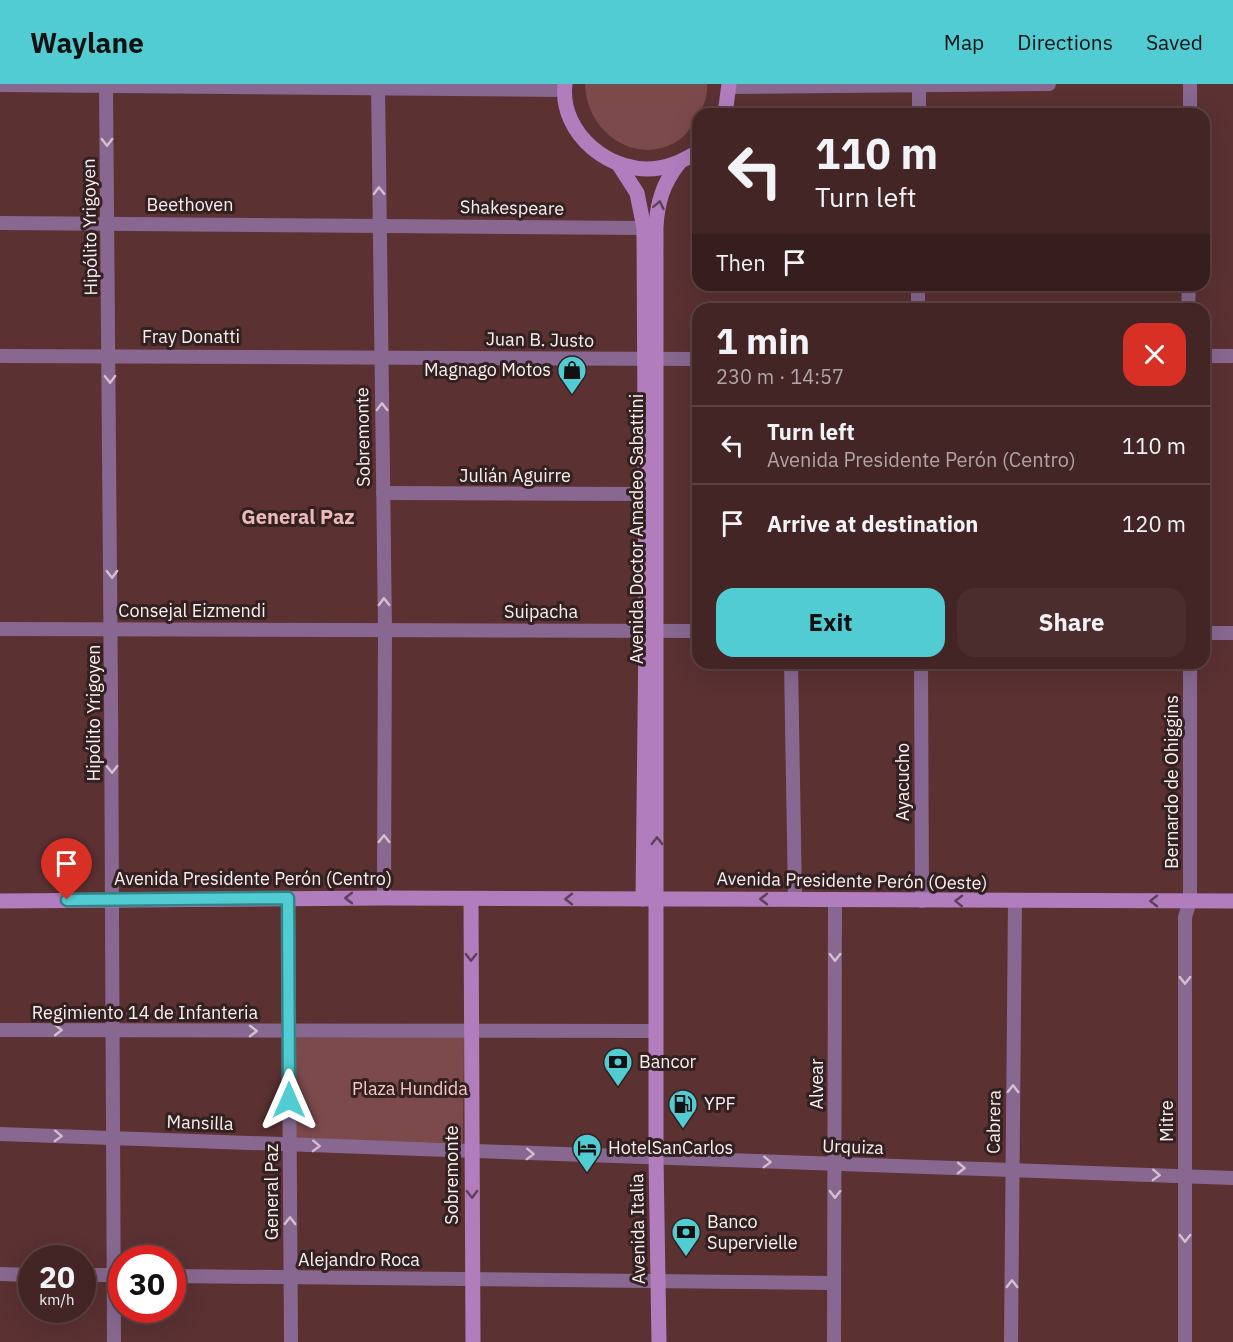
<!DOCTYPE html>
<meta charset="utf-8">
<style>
body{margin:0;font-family:"IBM Plex Sans",sans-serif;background:#4b2d2e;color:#f1f3f6;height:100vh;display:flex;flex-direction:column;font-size:22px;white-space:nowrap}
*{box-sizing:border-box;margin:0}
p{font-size:20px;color:#afa5a7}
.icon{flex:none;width:33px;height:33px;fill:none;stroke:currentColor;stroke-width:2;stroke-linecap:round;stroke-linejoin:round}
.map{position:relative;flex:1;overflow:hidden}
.drawer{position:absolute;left:692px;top:219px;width:518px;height:366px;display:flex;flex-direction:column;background:#442526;border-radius:18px;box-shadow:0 6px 24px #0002,0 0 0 2px #5c4243}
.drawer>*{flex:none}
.banner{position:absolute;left:692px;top:24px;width:518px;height:183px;border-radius:18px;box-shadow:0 6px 24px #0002,0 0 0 2px #5c4243;background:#442526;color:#f1f3f6;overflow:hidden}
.speed{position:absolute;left:18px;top:1161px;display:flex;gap:12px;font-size:30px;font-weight:700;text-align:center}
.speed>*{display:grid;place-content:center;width:78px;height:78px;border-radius:50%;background:#442526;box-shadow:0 6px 24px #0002,0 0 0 2px #5c4243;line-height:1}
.speed small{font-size:15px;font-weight:400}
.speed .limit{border:9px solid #d22;background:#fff;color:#111}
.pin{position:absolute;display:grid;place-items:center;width:51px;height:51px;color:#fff;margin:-62px -26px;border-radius:50% 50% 50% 0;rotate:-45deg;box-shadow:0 0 6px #0007}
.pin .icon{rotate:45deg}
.me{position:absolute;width:66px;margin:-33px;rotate:0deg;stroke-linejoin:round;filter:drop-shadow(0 0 4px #0008)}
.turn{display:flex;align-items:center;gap:21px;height:126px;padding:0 24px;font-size:27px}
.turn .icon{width:78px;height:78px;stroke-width:2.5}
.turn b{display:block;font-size:42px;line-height:51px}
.then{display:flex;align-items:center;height:57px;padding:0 24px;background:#0003;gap:12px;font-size:22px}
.round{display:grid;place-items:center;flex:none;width:63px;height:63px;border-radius:18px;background:#4b2d2e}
.summary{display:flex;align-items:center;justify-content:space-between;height:102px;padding:0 24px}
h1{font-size:36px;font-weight:700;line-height:45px}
.action{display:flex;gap:12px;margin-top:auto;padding:12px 24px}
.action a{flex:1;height:69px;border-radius:18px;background:#51ccd2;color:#111;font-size:24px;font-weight:700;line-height:69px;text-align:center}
.action a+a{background:#4b2d2e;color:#f1f3f6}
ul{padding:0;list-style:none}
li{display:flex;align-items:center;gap:18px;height:78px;padding:0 24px;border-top:2px solid #5c4243}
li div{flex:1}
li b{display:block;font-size:22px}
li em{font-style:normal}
header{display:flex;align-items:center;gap:36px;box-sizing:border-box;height:84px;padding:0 30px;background:#51ccd2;color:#111}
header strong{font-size:28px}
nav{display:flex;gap:33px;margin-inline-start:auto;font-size:21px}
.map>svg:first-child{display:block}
</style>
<header>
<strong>Waylane</strong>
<nav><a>Map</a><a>Directions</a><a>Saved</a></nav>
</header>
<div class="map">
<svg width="1233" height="1258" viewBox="0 0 1233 1258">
<rect width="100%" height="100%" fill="#5b3132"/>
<!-- green -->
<g fill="#7c4a4b">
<path d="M585 0H707C708 11 704 22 699 30 694 37 691 45 684 52 642 87 586 51 585 0Z"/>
<polygon points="464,952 463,1059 296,1055 294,954"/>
</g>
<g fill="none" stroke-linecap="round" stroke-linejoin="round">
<!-- street -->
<g stroke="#886890" stroke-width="14">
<path d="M106 0C109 419 114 839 114 1258"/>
<polyline points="378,0 385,545 384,814"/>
<polyline points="0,1 564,6"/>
<polyline points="730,3 1049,0"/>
<polyline points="919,30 919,0"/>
<polyline points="1190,30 1190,0"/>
<polyline points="0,139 644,144"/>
<polyline points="918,225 918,201"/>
<polyline points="1188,225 1189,201"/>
<polyline points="0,272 698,275"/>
<polyline points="1203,272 1233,272"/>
<polyline points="383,409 646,410"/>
<polyline points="0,545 698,547"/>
<polyline points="1203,549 1233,549"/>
<polyline points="791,579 795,814"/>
<polyline points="921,579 922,817"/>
<polyline points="288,814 291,1258"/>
<polyline points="0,946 656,947"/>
<polyline points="0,1050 1233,1094"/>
<polyline points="0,1190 32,1191"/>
<polyline points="82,1191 122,1191"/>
<polyline points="172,1192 833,1199"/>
<polyline points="834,1258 835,815"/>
<polyline points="1011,1258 1015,818"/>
<polyline points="1185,1258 1185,833 1190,817 1190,579"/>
</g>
<!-- secondary -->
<g stroke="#b17dbd" stroke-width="15">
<path d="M565 0C559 50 612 92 659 84 674 82 685 75 698 68"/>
<polyline points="725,30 729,0"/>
<polyline points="619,81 637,109 644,144 646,546 643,815"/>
<polyline points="471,815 473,1258"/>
<polyline points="0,817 384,814 1233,817"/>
<path d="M659 1258 656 1073V144C657 119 663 99 679 79"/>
</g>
</g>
<!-- one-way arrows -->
<defs><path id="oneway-chevron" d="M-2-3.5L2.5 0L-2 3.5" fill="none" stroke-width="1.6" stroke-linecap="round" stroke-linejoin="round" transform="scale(1.5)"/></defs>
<g stroke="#d3c0ce">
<use href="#oneway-chevron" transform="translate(107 58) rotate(89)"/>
<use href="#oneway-chevron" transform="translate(379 107) rotate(-91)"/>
<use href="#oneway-chevron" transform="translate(110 295) rotate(89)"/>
<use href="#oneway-chevron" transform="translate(382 323) rotate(-91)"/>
<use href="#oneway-chevron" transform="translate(112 490) rotate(89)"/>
<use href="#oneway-chevron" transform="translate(384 518) rotate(-91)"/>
<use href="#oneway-chevron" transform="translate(112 685) rotate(90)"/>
<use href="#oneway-chevron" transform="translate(384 755) rotate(-90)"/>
<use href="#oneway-chevron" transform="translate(835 873) rotate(90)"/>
<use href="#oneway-chevron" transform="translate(1185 896) rotate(90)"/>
<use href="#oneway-chevron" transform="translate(58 946)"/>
<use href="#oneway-chevron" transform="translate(253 947)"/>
<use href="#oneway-chevron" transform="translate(1013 1005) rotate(-89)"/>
<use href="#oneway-chevron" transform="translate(58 1052) rotate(2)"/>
<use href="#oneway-chevron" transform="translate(316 1062) rotate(2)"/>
<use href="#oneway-chevron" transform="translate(530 1070) rotate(2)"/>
<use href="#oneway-chevron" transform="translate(767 1078) rotate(2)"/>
<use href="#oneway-chevron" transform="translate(961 1084) rotate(1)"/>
<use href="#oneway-chevron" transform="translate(1156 1091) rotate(2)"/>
<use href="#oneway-chevron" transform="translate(835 1110) rotate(91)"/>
<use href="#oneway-chevron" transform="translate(290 1137) rotate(-90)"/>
<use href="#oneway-chevron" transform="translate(1185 1154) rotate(90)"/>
<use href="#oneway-chevron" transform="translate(1012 1200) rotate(-90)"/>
</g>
<g stroke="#5f4157">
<use href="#oneway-chevron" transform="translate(659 121) rotate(-78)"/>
<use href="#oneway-chevron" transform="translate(657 757) rotate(-90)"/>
<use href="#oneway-chevron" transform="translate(349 814) rotate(180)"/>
<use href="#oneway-chevron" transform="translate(569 815) rotate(-180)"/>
<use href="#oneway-chevron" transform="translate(764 815) rotate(180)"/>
<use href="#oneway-chevron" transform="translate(959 817) rotate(-179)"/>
<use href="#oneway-chevron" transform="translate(1154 817) rotate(180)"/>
<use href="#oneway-chevron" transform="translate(471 873) rotate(90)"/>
<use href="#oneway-chevron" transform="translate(472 1110) rotate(89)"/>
</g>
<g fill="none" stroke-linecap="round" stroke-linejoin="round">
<!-- route casing -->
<g stroke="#358588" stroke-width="15">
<polyline id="route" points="67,816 288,814 289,1016"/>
</g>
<!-- route -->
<use href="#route" stroke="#51ccd2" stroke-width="10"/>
</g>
<!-- icons -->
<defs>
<g id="shop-pin" transform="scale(1.5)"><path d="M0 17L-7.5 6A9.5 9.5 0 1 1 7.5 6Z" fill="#51ccd2" stroke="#332020"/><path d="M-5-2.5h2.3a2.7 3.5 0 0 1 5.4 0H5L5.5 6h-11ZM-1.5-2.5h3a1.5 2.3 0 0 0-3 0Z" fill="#111"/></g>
<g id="bank-pin" transform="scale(1.5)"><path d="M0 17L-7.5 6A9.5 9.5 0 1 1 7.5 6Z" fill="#51ccd2" stroke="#332020"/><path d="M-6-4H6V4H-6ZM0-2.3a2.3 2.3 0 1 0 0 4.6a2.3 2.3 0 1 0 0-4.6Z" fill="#111"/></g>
<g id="fuel-pin" transform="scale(1.5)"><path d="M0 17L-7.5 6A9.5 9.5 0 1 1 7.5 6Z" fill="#51ccd2" stroke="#332020"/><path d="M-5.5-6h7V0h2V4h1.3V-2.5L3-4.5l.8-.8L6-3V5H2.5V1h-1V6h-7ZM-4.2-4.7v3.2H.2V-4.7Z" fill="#111"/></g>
<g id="hotel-pin" transform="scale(1.5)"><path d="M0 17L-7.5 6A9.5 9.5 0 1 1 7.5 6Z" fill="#51ccd2" stroke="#332020"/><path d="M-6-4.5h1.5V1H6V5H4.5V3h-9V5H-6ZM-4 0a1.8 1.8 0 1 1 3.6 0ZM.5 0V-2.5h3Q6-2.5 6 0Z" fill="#111"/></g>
</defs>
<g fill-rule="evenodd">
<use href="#shop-pin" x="572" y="286"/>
<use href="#bank-pin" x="618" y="978"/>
<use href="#fuel-pin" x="683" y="1020"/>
<use href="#hotel-pin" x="587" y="1064"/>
<use href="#bank-pin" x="686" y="1148"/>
</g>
<g text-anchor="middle" stroke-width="6" stroke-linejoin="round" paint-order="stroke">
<!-- street labels -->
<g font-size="18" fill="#fbf0f0" stroke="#332020">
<text x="190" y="127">Beethoven</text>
<text transform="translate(512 124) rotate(1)" y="6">Shakespeare</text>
<text transform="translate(90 143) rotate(-91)" y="6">Hipólito Yrigoyen</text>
<text x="191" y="259">Fray Donatti</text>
<text transform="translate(540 256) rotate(1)" y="6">Juan B. Justo</text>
<text transform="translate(363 353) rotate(-91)" y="6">Sobremonte</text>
<text x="515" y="398">Julián Aguirre</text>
<text transform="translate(637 445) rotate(-90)" y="6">Avenida Doctor Amadeo Sabattini</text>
<text x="192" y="533">Consejal Eizmendi</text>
<text x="541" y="534">Suipacha</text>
<text transform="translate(94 629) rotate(-90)" y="6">Hipólito Yrigoyen</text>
<text transform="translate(903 698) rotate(-90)" y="6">Ayacucho</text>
<text transform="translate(1172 698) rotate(-90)" y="6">Bernardo de Ohiggins</text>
<text x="253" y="801">Avenida Presidente Perón (Centro)</text>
<text transform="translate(852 797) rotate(1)" y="6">Avenida Presidente Perón (Oeste)</text>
<text x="145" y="935">Regimiento 14 de Infanteria</text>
<text transform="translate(817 1000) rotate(-90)" y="6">Alvear</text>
<text transform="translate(1167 1037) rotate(-90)" y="6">Mitre</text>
<text transform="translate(994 1038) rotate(-89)" y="6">Cabrera</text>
<text transform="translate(200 1039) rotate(2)" y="6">Mansilla</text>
<text transform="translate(853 1063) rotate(2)" y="6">Urquiza</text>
<text transform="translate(452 1091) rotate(-90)" y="6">Sobremonte</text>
<text transform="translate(272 1108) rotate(-90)" y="6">General Paz</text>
<text transform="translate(638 1145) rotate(-91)" y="6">Avenida Italia</text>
<text x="359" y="1182">Alejandro Roca</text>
</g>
<!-- poi labels -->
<g font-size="18" fill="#fbf0f0" stroke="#332020" text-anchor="start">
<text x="551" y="292" text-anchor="end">Magnago Motos</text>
<text x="639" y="984">Bancor</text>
<text x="704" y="1026">YPF</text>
<text x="608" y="1070">HotelSanCarlos</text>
<text x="707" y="1144">Banco<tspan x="707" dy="21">Supervielle</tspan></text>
</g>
<!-- park labels -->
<g font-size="18" fill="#f6c8c7" stroke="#332020">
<text x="410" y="1011">Plaza Hundida</text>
</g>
<!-- neighbourhood labels -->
<g font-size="20" font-weight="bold" fill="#edbab9" stroke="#332020">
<text x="298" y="440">General Paz</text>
</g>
</g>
</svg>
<div class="speed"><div>20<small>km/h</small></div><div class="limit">30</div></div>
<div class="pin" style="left:67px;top:816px;background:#d93025"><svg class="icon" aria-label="arrive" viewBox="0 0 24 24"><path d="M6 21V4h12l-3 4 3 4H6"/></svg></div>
<svg class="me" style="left:289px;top:1016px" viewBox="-20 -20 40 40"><path d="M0-17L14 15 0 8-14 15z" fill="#51ccd2" stroke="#fff" stroke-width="4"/></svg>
<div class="banner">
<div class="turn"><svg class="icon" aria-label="left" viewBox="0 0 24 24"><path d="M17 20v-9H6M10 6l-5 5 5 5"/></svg><div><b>110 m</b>Turn left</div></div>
<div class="then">Then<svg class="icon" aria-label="arrive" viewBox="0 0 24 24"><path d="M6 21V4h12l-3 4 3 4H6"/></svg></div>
</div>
<section class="drawer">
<div class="summary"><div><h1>1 min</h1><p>230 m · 14:57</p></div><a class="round" style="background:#d93025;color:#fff"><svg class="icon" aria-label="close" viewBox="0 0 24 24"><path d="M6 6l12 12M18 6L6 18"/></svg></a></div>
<ul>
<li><svg class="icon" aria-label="left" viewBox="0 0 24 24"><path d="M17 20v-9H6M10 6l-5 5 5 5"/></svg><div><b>Turn left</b><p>Avenida Presidente Perón (Centro)</p></div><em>110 m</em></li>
<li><svg class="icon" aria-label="arrive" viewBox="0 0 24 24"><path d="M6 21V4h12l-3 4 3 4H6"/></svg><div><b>Arrive at destination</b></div><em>120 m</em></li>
</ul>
<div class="action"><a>Exit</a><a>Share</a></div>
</section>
</div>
